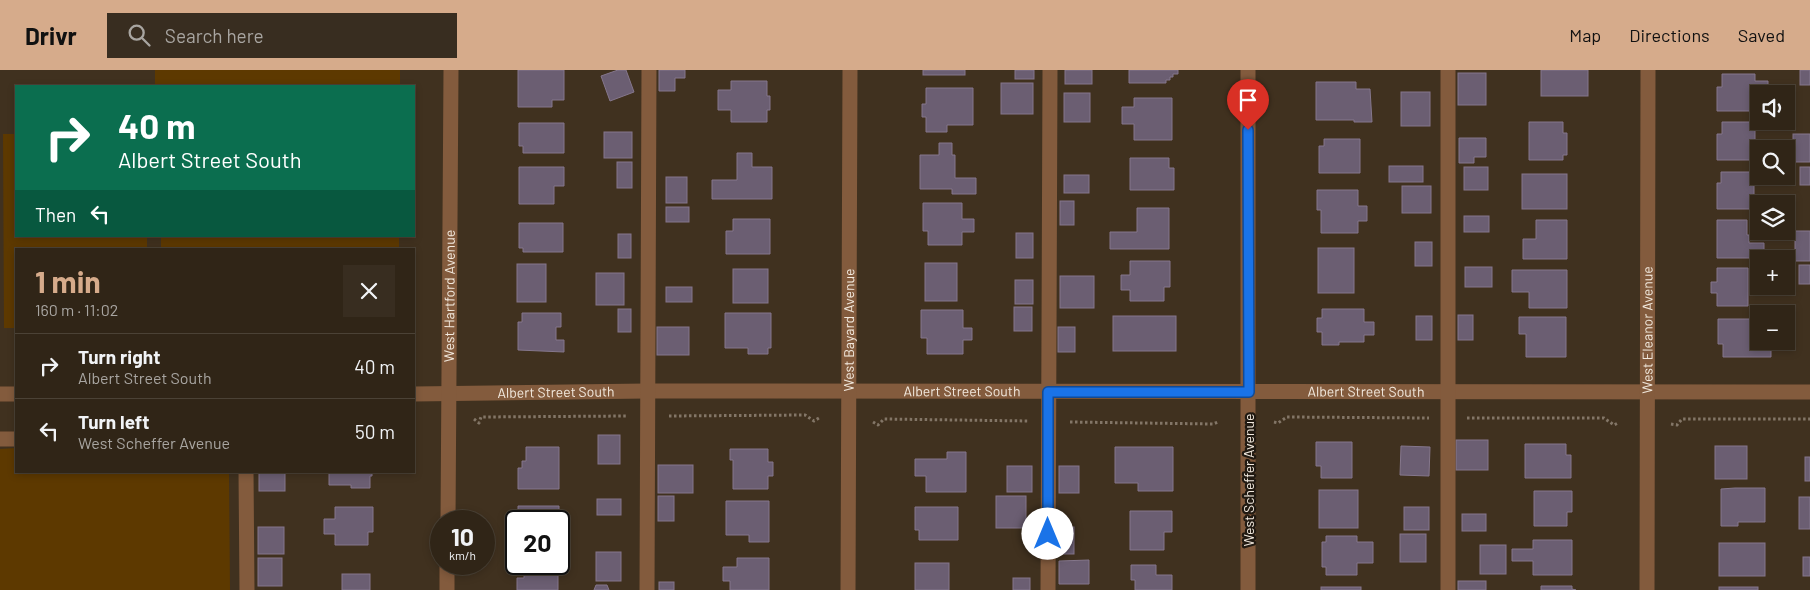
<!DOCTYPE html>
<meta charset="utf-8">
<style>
body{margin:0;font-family:Barlow,sans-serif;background:#382d20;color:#f1f3f6;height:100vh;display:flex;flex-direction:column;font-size:19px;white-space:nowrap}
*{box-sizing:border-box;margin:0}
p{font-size:16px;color:#a8a5a1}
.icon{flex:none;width:28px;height:28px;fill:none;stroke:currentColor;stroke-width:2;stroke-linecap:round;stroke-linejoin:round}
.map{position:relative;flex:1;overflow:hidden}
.details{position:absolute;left:15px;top:178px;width:400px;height:225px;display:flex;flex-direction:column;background:#302517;border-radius:0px;box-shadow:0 2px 8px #0003,0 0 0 1px #4b4236}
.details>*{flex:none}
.guide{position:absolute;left:15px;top:15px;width:400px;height:152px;border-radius:0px;box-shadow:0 2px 8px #0003,0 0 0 1px #4b4236;background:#0b6e4f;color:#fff;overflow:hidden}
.buttons{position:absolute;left:1750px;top:15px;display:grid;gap:10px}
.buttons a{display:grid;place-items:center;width:45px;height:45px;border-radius:0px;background:#302517;box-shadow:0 2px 8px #0003,0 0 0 1px #4b4236;font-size:25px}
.speed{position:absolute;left:430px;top:440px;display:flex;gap:10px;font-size:25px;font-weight:700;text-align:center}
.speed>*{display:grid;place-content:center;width:65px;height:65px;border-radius:50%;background:#302517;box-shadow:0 2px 8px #0003,0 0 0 1px #4b4236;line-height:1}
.speed small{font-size:12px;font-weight:400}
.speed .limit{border:2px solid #111;border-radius:8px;background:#fff;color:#111}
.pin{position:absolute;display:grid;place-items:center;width:42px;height:42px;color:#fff;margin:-51px -21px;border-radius:50% 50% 50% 0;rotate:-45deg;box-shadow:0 0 5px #0007}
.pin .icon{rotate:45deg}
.me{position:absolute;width:55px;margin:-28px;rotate:0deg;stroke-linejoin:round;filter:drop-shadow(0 0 4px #0008)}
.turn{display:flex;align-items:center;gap:18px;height:105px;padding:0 20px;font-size:22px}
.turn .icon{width:65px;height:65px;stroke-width:2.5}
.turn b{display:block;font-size:35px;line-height:42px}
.then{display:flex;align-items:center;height:48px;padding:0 20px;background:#0003;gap:10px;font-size:19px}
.round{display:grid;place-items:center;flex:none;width:52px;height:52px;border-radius:0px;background:#382d20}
.headline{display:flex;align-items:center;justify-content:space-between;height:85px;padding:0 20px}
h1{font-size:30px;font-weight:700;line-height:38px;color:#d6ab8b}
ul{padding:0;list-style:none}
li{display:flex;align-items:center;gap:15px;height:65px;padding:0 20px;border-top:1px solid #4b4236}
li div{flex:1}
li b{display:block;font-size:19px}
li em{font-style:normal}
header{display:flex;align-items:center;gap:30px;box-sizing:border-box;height:70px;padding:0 25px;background:#d6ab8b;color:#111}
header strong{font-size:24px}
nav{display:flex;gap:28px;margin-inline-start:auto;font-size:18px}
.search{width:350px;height:45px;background:#382d20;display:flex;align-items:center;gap:12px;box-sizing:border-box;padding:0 18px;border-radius:0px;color:#a8a5a1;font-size:19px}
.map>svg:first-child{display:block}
</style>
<header>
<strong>Drivr</strong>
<div class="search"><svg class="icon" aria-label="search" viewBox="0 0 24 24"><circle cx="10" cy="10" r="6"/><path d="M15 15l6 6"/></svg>Search here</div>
<nav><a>Map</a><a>Directions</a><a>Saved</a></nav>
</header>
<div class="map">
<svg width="1810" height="520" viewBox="0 0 1810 520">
<rect width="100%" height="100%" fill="#40311f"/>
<!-- green -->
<g fill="#5d3900">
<rect x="155" y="0" width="245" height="16"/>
<polygon points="3,64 16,64 16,166 147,166 147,179 16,179 16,258 4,258"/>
<rect x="161" y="166" width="238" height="13"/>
<polygon points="16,378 16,401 229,401 230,520 0,520 0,379"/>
</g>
<!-- building -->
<g fill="#6b5e72" stroke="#85778c">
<polygon points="518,0 564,0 564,30 552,30 552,37 518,37"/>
<polygon points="618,0 626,0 634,22 610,31 601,6"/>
<polygon points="659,0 685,0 685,8 675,8 675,21 659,21"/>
<rect x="923" y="0" width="42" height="5"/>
<rect x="1015" y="0" width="19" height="9"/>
<rect x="1065" y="0" width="27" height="14"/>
<polygon points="1129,0 1178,0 1178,4 1173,4 1173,7 1170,7 1170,10 1166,10 1166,13 1129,13"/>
<rect x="1541" y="0" width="47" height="26"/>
<rect x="1800" y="0" width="10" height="15"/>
<rect x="1458" y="3" width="28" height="32"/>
<polygon points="1722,4 1755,4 1755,11 1768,11 1768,24 1759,24 1759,28 1755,28 1755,41 1717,41 1717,17 1722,17"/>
<polygon points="731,11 767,11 767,26 770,26 770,40 767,40 767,52 731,52 731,40 718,40 718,20 731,20"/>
<polygon points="1316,12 1356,12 1356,19 1370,19 1372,52 1354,52 1354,50 1316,50"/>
<rect x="1001" y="13" width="32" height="31"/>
<polygon points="926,18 973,18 973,55 947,55 947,62 926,62 926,47 922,47 922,34 926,34"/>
<rect x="1401" y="22" width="29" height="34"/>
<rect x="1064" y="23" width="26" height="29"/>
<polygon points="1134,28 1172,28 1172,70 1134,70 1134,54 1122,54 1122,37 1134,37"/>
<polygon points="1529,52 1563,52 1563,63 1567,63 1567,85 1563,85 1563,90 1529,90"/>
<polygon points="1722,52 1755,52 1755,90 1717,90 1717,64 1722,64"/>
<polygon points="519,53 564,53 564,83 523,83 523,76 519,76"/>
<rect x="604" y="62" width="28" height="26"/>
<rect x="1793" y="64" width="17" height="28"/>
<polygon points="1459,68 1486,68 1486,87 1474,87 1474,93 1459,93"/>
<polygon points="1324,69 1360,69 1360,103 1319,103 1319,76 1324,76"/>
<polygon points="939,73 952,73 952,85 955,85 955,108 976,108 976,124 952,124 952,119 920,119 920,85 939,85"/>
<polygon points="737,83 752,83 752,97 772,97 772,129 712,129 712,110 737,110"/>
<polygon points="1130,88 1169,88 1169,98 1174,98 1174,120 1130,120"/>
<rect x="617" y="92" width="15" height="26"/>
<rect x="1389" y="96" width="34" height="16"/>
<polygon points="519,97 564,97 564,116 554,116 554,134 519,134"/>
<rect x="1464" y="97" width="24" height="23"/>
<rect x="1800" y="97" width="10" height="18"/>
<polygon points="1721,102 1754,102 1754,139 1717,139 1717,113 1721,113"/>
<rect x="1522" y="104" width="45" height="35"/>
<rect x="1064" y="105" width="25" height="18"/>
<rect x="666" y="107" width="21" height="26"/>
<rect x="1402" y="116" width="29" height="27"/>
<polygon points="1317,120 1358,120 1358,136 1367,136 1367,151 1358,151 1358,163 1321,163 1321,140 1317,140"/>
<rect x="1060" y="131" width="14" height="24"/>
<polygon points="923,133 962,133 962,149 974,149 974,162 962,162 962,175 928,175 928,161 923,161"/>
<rect x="666" y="137" width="23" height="15"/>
<polygon points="1137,138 1169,138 1169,179 1110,179 1110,162 1137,162"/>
<rect x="1464" y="146" width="25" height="16"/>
<polygon points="733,149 770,149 770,184 726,184 726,161 733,161"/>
<polygon points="1536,150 1567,150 1567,189 1523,189 1523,169 1536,169"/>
<polygon points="1717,150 1747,150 1747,165 1749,165 1749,173 1764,173 1764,188 1717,188"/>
<polygon points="519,153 563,153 563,182 523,182 523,178 519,178"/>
<rect x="1795" y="161" width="15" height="30"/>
<rect x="1016" y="163" width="17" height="25"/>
<rect x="618" y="164" width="13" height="24"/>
<rect x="1415" y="172" width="17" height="24"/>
<rect x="1318" y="178" width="36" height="45"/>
<polygon points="1130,191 1170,191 1170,217 1164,217 1164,231 1130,231 1130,220 1121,220 1121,205 1130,205"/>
<rect x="925" y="193" width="32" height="38"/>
<rect x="517" y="194" width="29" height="38"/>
<rect x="1799" y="195" width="11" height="19"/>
<rect x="1465" y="197" width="27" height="20"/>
<polygon points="1717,198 1748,198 1748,236 1717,236 1717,223 1711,223 1711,212 1717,212"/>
<rect x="733" y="199" width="35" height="34"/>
<polygon points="1512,200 1567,200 1567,238 1529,238 1529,222 1512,222"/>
<rect x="596" y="203" width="28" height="32"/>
<rect x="1060" y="206" width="34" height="32"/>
<rect x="1015" y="210" width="18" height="24"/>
<rect x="666" y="217" width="26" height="15"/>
<rect x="1014" y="237" width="18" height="24"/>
<rect x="618" y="239" width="13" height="23"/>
<polygon points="1322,239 1364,239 1364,252 1374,252 1374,265 1364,265 1364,272 1339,272 1339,275 1322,275 1322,262 1317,262 1317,248 1322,248"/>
<polygon points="921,240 963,240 963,258 972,258 972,270 963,270 963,284 927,284 927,268 921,268"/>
<polygon points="522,243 561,243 561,257 556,257 556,270 564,270 564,282 518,280 518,252 522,252"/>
<polygon points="725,243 771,243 771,278 768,278 768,284 748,284 748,278 725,278"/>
<rect x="1458" y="245" width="15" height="25"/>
<rect x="1113" y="246" width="63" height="35"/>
<rect x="1416" y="246" width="16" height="24"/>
<polygon points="1519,247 1566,247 1566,287 1526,287 1526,264 1519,264"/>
<polygon points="1718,249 1757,249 1759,271 1771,271 1771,287 1723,287 1723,274 1718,274"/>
<rect x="657" y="257" width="32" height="28"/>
<rect x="1058" y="257" width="17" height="25"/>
<rect x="598" y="365" width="22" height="29"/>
<rect x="1456" y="370" width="32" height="30"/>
<polygon points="1316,372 1352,372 1352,408 1321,408 1321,396 1316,396"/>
<polygon points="1525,374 1566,374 1566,385 1571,385 1571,408 1525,408"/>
<polygon points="1401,376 1430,377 1429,406 1400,405"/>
<rect x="1715" y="376" width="32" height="33"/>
<polygon points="526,377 559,377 559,419 518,419 518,398 522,398 522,391 526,391"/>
<polygon points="1115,377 1173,377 1173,421 1138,421 1138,413 1115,413"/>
<polygon points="730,379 768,379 768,392 773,392 773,406 768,406 768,419 733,419 733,390 730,390"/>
<polygon points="947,382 966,382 966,422 926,422 926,406 915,406 915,389 947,389"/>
<rect x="1805" y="387" width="5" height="24"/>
<rect x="658" y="395" width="35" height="28"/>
<rect x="1007" y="396" width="25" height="26"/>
<rect x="1059" y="396" width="20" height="27"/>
<rect x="259" y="401" width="26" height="20"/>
<polygon points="314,401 372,401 372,406 370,406 370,418 351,418 351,415 329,415 329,402"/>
<polygon points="1735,418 1765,418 1765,452 1738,452 1738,456 1721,456 1721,419"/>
<rect x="1319" y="420" width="39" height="38"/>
<polygon points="1534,421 1572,421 1572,442 1567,442 1567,456 1534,456"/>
<rect x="658" y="426" width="16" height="25"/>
<rect x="996" y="426" width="30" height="32"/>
<rect x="1799" y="427" width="11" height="32"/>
<rect x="597" y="429" width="24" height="16"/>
<polygon points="726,431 769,431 769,472 749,472 749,465 726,465"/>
<polygon points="518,436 559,436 559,474 559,451 516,451 515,459 515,447 518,447"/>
<polygon points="335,437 373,437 373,462 368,462 368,475 335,475 335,464 324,464 324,449 335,449"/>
<polygon points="915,437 958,437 958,470 919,470 919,460 915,460"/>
<rect x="1404" y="437" width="25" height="23"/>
<polygon points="1130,441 1172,441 1172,462 1164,462 1164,480 1130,480"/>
<rect x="1462" y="444" width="24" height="17"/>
<rect x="258" y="457" width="26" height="27"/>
<rect x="1058" y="457" width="16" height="27"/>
<rect x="1400" y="464" width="26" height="28"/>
<polygon points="1326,466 1357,466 1357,472 1373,472 1373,493 1357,493 1357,505 1326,505 1326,497 1322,497 1322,472 1326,472"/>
<polygon points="1533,470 1572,470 1572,505 1533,505 1533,491 1512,491 1512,479 1533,479"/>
<rect x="1719" y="473" width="46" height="33"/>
<rect x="1480" y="475" width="26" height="29"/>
<rect x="596" y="482" width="25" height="29"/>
<rect x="1803" y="487" width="7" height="19"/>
<rect x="258" y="488" width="24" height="28"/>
<polygon points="737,488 769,488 769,520 730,520 730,511 723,511 723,497 737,497"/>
<polygon points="1089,490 1089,514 1059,514 1059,491"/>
<rect x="915" y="493" width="34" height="27"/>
<polygon points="524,494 558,494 558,520 517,520 517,508 524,508"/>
<polygon points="1131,495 1156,495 1156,505 1172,505 1172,520 1135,520 1135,510 1131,510"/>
<rect x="342" y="504" width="28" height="16"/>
<rect x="1013" y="508" width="17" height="12"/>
<rect x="1458" y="511" width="28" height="9"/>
<rect x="659" y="512" width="15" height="8"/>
<polygon points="596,515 607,515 609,520 594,520"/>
<polygon points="1541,516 1572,516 1572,519 1576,520 1541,520"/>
<rect x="1321" y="517" width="40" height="3"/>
<rect x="1719" y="517" width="39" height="3"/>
</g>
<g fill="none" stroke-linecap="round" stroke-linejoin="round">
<!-- path -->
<g stroke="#837667" stroke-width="3" stroke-dasharray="2.5 2.5" stroke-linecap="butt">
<polyline points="669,346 805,345 814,351 819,348"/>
<polyline points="1467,348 1604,348 1614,355 1618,353"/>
<polyline points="474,349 479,353 481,347 628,346"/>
<polyline points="873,352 878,355 884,349 1029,351"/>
<polyline points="1070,352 1213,354 1218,352"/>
<polyline points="1274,352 1278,353 1287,347 1429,348"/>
<polyline points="1671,354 1677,355 1682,349 1810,349"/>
</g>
<!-- minor -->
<g stroke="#835b3d" stroke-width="15">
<polyline points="0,324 16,324"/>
<path id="s1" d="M414 324 647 321 1810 322"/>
<polyline points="0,369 16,369"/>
<polyline points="246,401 247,520"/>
<path id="s2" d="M448 451 451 0"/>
<polyline points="447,520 447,494"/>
<polyline points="647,520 649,0"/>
<path id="s3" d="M848 520 850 0"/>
<polyline points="1048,520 1050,0"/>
<polyline points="1248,520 1248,0"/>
<polyline points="1448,520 1448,0"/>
<path id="s4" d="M1647 520 1648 0"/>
</g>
</g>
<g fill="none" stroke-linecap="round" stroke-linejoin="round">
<!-- route casing -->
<g stroke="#114b97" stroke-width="12">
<polyline id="route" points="1048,464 1048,322 1249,322 1248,60"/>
</g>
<!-- route -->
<use href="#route" stroke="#1a73e8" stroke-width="9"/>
</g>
<g text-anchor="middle" stroke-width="4.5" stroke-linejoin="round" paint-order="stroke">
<!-- street labels -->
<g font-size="14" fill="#f2e9de" stroke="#211a12">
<text dy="5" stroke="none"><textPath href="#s2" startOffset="225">West Hartford Avenue</textPath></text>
<text dy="5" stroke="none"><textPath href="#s3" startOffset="260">West Bayard Avenue</textPath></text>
<text dy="5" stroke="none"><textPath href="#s4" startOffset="260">West Eleanor Avenue</textPath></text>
<text dy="5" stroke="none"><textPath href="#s1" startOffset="548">Albert Street South</textPath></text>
<text dy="5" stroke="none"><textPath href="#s1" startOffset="142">Albert Street South</textPath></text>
<text dy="5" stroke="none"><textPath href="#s1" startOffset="952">Albert Street South</textPath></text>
<text transform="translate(1249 410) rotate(-90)" y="5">West Scheffer Avenue</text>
</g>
</g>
</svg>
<div class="buttons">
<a><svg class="icon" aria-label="sound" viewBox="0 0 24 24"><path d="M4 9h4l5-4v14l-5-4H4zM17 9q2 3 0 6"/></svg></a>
<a><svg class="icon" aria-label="search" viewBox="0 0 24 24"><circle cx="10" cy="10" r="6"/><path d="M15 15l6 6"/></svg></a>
<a><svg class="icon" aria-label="layers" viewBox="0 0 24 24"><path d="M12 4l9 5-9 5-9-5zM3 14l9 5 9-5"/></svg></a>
<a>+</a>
<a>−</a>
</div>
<div class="speed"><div>10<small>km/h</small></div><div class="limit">20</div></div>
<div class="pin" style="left:1248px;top:60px;background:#d93025"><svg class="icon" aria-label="arrive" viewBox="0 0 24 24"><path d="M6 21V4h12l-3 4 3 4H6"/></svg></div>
<svg class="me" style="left:1048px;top:464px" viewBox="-20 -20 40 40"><circle r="19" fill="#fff"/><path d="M0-13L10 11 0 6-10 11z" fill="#1a73e8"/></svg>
<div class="guide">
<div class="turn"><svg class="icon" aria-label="right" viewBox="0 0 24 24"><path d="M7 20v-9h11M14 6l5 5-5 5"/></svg><div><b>40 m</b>Albert Street South</div></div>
<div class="then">Then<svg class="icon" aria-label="left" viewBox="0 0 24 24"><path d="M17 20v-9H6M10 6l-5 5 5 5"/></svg></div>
</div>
<section class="details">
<div class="headline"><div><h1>1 min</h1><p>160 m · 11:02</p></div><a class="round"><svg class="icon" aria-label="close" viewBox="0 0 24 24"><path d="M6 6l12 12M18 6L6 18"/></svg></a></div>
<ul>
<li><svg class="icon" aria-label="right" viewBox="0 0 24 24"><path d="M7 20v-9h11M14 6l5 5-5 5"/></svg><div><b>Turn right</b><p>Albert Street South</p></div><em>40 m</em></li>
<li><svg class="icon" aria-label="left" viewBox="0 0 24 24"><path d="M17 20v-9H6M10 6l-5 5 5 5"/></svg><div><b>Turn left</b><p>West Scheffer Avenue</p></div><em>50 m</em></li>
</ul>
</section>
</div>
